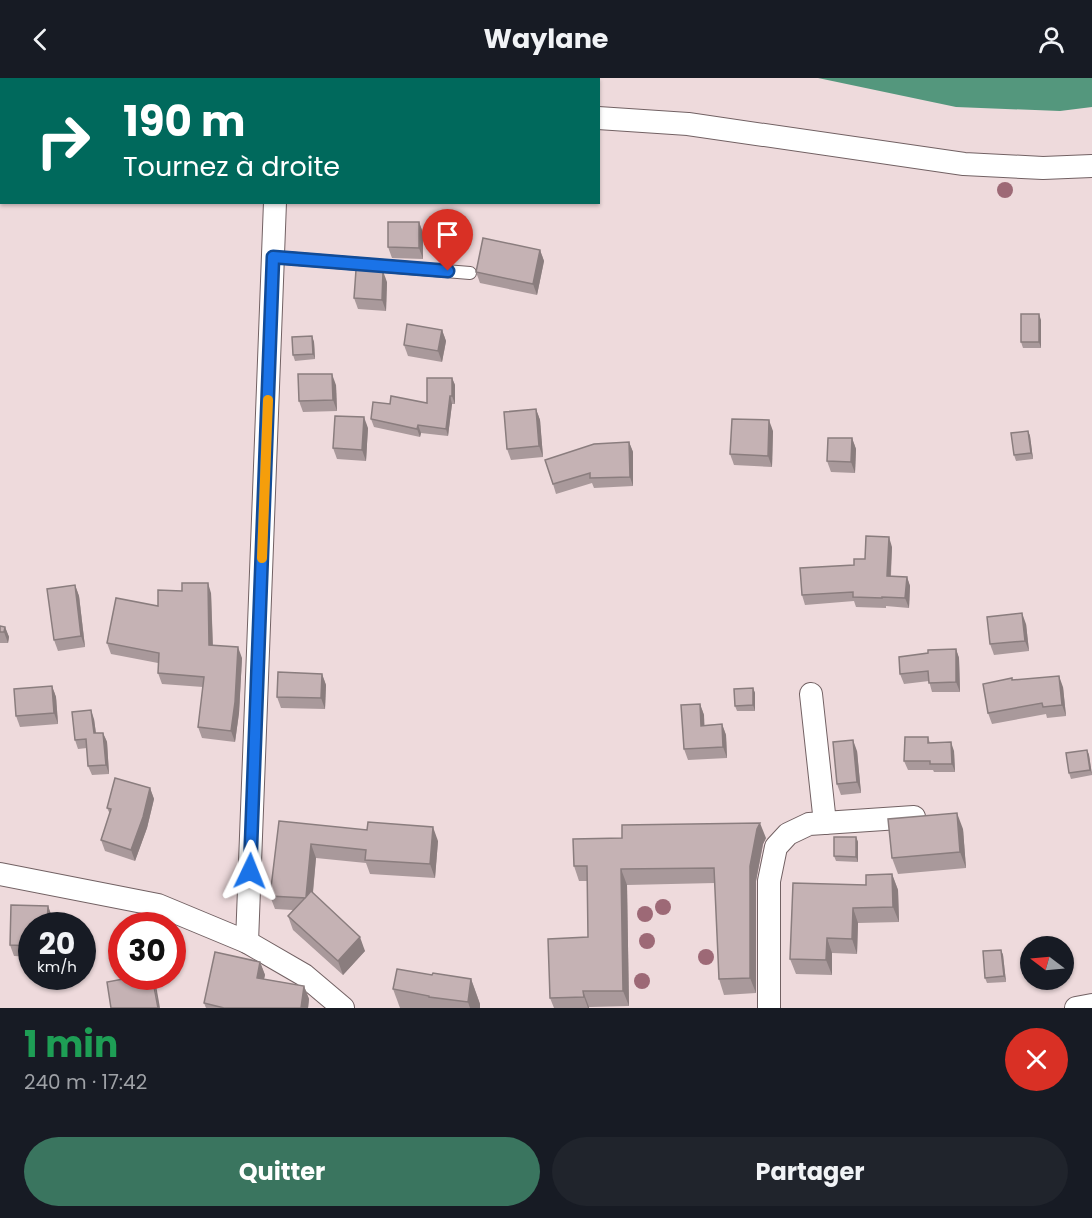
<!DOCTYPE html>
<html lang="fr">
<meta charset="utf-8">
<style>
body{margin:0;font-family:Poppins,sans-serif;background:#20242c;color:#f1f3f6;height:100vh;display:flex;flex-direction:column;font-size:22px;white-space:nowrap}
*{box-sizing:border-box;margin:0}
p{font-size:20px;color:#9ea1a6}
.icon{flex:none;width:33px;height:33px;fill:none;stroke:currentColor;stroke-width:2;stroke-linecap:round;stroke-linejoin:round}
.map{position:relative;height:930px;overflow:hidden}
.details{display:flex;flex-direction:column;background:#171b24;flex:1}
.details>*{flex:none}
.top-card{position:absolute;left:0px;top:0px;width:600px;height:126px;box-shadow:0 2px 4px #0004;background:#00695c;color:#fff;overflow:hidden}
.needle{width:39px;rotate:286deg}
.buttons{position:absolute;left:1020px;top:858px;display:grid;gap:12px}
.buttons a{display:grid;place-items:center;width:54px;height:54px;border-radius:50%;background:#171b24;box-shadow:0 2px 4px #0004;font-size:30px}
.speed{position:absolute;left:18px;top:834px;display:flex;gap:12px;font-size:30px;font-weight:700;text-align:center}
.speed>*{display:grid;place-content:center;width:78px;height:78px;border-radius:50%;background:#171b24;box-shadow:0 2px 4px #0004;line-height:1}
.speed small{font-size:15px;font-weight:400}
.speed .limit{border:9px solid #d22;background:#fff;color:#111}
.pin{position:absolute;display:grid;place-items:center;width:51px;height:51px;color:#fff;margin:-62px -26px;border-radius:50% 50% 50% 0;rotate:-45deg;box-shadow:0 0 6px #0007}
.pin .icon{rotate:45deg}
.me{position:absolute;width:66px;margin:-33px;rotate:2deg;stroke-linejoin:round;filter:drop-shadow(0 0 4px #0008)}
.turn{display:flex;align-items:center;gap:21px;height:126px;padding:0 24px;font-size:27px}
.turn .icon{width:78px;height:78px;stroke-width:2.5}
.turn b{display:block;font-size:42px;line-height:51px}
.round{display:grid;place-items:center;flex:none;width:63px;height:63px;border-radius:32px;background:#20242c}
.overview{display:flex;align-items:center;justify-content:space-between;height:102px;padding:0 24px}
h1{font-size:36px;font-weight:700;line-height:45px;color:#1e9e55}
.cta{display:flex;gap:12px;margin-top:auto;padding:12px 24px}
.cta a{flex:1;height:69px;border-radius:36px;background:#3a755f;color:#fff;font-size:24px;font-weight:700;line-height:69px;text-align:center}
.cta a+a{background:#20242c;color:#f1f3f6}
header{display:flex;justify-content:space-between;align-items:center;height:78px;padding:0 24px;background:#171b24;font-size:27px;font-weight:700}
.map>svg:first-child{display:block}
</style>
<header><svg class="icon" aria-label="back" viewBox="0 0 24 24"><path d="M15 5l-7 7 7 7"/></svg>Waylane<svg class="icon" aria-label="person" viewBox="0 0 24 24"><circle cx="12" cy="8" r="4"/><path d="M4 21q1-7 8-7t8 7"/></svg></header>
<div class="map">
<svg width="1092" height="930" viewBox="0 0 1092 930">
<rect width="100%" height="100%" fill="#eedadc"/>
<!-- water -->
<polygon fill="#54977d" points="818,0 1092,0 1092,29 1060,33 956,29"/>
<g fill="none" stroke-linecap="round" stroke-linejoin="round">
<!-- lane casing -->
<g stroke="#726163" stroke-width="14">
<polyline id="lane" points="273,179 470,195"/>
</g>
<!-- street casing -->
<g stroke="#726163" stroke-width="24">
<g id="street">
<polyline points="598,40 688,46 964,86 1043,90 1092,88"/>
<polyline points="811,616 825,745"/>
<polyline points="0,796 158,827 247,864 304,897 343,930"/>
<polyline points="247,864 275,124"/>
<polyline points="769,930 769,803 776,769 788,756 809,746 914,739"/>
<polyline points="1076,930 1092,927"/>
</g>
</g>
<!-- lane -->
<use href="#lane" stroke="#fff" stroke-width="12"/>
<!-- street -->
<use href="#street" stroke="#fff" stroke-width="22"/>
</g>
<!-- trees -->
<g fill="#9d6976">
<circle cx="1005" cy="112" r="8"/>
<circle cx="663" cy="829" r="8"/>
<circle cx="645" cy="836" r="8"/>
<circle cx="647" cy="863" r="8"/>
<circle cx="706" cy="879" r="8"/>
<circle cx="642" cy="903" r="8"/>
</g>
<!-- wall -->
<g fill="#a9999b">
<polygon points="419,144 423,155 423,181 392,180 388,169"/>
<polygon points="540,172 544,183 537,217 480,205 476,194"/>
<polygon points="387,204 386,233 358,231 354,220"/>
<polygon points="1041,242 1041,270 1023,270 1021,264"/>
<polygon points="442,252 446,263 442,284 408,278 404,267"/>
<polygon points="312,258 314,264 315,281 295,283 293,277"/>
<polygon points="452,300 455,307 455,326 452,326 448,358 421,355 420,359 374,349 371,341 427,325"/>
<polygon points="336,307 337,333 303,334 299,323"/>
<polygon points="536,331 540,342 543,379 511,382 507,371"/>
<polygon points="368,350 366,383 337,381 333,370"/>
<polygon points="773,353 772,389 734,387 730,376"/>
<polygon points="1028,353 1030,358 1033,381 1016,383 1014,377"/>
<polygon points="852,360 856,371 855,395 831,394 827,383"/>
<polygon points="629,364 633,374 633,408 594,410 592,405 556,416 553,406"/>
<polygon points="892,469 891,498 907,499 910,508 909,530 886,528 886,530 856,529 854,523 805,527 802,517 854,487"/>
<polygon points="75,507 79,518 85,569 58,573 54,562"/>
<polygon points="211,515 213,567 242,580 239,635 235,664 202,660 198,649 203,609 162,606 158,595 158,585 111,576 107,565"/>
<polygon points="1026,546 1029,573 994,577 990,566"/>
<polygon points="0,548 5,549 9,559 8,565 0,565"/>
<polygon points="956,571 959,580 960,614 932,614 929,603 904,606 900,596 928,575"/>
<polygon points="322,596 326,607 325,631 281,630 277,619"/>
<polygon points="1013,602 1063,609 1066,638 1047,640 1046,636 992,646 988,635"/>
<polygon points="52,608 56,619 58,646 20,649 16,638"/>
<polygon points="753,610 755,615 755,633 737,633 735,628"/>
<polygon points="700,626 704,637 704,647 722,646 726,657 727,680 688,682 684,671"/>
<polygon points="94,641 96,655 103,655 107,664 109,696 92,697 88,688 87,670 78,671 75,662"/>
<polygon points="928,659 930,665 954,673 955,694 934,694 933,692 908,692 904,683"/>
<polygon points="1087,672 1089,677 1092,697 1071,701 1069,695"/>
<polygon points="857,673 861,715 841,717 837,706"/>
<polygon points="150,710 154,721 147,750 135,783 105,773 101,762 110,736 107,730"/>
<polygon points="279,743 438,763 435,800 370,796 366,785 316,780 313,815 365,873 343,897 293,852 288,838 293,832 275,831 270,818"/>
<polygon points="963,751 966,790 898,796 892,780"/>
<polygon points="856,759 858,764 858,784 836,783 834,778"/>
<polygon points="766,760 763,766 756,803 756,915 724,917 719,901 715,805 627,807 629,928 589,929 589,930 554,930 550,920 588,859 587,803 579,803 574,788"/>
<polygon points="892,796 898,812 899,844 858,845 857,876 832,875 832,897 796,896 790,881"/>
<polygon points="11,827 48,828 52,839 51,848 32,848 32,879 14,878 10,867"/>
<polygon points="1001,872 1003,877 1006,904 987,905 985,900"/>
<polygon points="260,884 265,897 264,901 304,908 309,921 308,930 206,930 204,925"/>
<polygon points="432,897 471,901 480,926 480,930 400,930 393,911"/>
</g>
<!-- shaded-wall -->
<g fill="#8a7d7e">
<polygon points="419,144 423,155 423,181 419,170"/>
<polygon points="540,172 544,183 537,217 533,206"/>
<polygon points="383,193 387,204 386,233 382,222"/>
<polygon points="1039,236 1041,242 1041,270 1039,264"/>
<polygon points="442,252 446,263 442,284 438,273"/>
<polygon points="312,258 314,264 315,281 313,276"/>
<polygon points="332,296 336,307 337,333 333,322"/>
<polygon points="452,300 455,307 455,326 452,318"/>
<polygon points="450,318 452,326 448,358 446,351"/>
<polygon points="536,331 540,342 543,379 539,368"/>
<polygon points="364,339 368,350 366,383 362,372"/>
<polygon points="769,342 773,353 772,389 768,378"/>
<polygon points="418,347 421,355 420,359 417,351"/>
<polygon points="1028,353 1030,358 1033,381 1031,375"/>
<polygon points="852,360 856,371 855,395 851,384"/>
<polygon points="629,364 633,374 633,408 630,399"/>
<polygon points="889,459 892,469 890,507 887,498"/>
<polygon points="907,499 910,508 909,530 905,520"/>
<polygon points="208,505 211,515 213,577 209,567"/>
<polygon points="75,507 79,518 85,569 81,558"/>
<polygon points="1022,535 1026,546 1029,573 1025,563"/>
<polygon points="5,549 9,559 8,565 4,554"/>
<polygon points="238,569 242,580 239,635 235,664 231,653"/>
<polygon points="956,571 959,580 960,614 956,604"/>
<polygon points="322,596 326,607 325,631 321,620"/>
<polygon points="1059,598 1063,609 1066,638 1062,627"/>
<polygon points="52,608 56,619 58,646 54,635"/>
<polygon points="753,610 755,615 755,633 753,627"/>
<polygon points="700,626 704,637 705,659 701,648"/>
<polygon points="91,632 94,641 97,664 94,655"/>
<polygon points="722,646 726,657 727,680 723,669"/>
<polygon points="103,655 107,664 109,696 106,687"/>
<polygon points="853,662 857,673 861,715 857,704"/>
<polygon points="951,664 954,673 955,694 952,686"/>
<polygon points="1087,672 1089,677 1092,697 1090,692"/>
<polygon points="150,710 154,721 147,750 135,783 131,772"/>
<polygon points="957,735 963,751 966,790 960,774"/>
<polygon points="760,745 766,760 763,766 756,803 756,915 750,900 750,788 757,751"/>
<polygon points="433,749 438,763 435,800 430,786"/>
<polygon points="856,759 858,764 858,784 856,779"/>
<polygon points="311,766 316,780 311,833 306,819"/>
<polygon points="621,791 627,807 629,928 623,913"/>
<polygon points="892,796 898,812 899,844 893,829"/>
<polygon points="48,828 52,839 51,848 47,848"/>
<polygon points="853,830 858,845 857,876 852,861"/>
<polygon points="360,859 365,873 343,897 338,883"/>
<polygon points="827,860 832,875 832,897 826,882"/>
<polygon points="1001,872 1003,877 1006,904 1004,898"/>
<polygon points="260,884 265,897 261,913 257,900"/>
<polygon points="153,898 156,907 160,930 158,930"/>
<polygon points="471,901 480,926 480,930 470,930 468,924"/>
<polygon points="304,908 309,921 308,930 301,930"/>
<polygon points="583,913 589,929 589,930 588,930 584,919"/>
</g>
<!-- building -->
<g fill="#c5b2b4" stroke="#8a7d7e" stroke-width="1.5">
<polygon points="388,144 419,144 419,170 388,169"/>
<polygon points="483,160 540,172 533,206 476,194"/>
<polygon points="356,192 383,193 382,222 354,220"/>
<rect x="1021" y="236" width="18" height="28"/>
<polygon points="407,246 442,252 438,273 404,267"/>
<polygon points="312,258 313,276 293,277 292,259"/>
<polygon points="298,296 332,296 333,322 299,323"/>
<polygon points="427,300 452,300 452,318 450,318 446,351 418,347 417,351 371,341 373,324 390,326 391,318 427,325"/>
<polygon points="536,331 539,368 507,371 504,334"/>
<polygon points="335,338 364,339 362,372 333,370"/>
<polygon points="732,341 769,342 768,378 730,376"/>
<polygon points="1028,353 1031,375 1014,377 1011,355"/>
<polygon points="828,360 852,360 851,384 827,383"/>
<polygon points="629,364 630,399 590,400 590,395 553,406 545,382 594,366"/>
<polygon points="866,458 889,459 887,498 907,499 905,520 882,519 882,520 853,519 853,514 802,517 800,490 854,487 854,481 865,481"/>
<polygon points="182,505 208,505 209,567 238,569 235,624 231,653 198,649 204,599 158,595 159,575 107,565 116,520 158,528 158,512 182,513"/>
<polygon points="75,507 81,558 54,562 47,511"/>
<polygon points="1022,535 1025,563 990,566 987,539"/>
<polygon points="0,548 5,549 4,554 0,554"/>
<polygon points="956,571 956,604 929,605 928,593 900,596 899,579 928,575 928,572"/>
<polygon points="278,594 322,596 321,620 277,619"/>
<polygon points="1059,598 1062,627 1043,629 1042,625 988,635 983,606 1012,600 1012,602"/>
<polygon points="52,608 54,635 16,638 14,611"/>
<polygon points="753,610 753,627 735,628 734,611"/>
<polygon points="700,626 701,648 722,646 723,669 684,671 681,627"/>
<polygon points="91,632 94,655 103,655 106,687 88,688 86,661 75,662 72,634"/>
<polygon points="905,659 928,659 928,665 951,664 952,686 930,686 930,683 904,683"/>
<polygon points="853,662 857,704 837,706 833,664"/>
<polygon points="1087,672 1090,692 1069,695 1066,675"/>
<polygon points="115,700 150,710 143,739 131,772 101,762 111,731 107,730"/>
<polygon points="957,735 960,774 892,780 888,741"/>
<polygon points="279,743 367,752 368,744 433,749 430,786 365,782 366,772 311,766 306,819 311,813 360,859 338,883 288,838 305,820 270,818"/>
<polygon points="760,745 757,751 750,788 750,900 719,901 714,790 621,791 623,913 583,913 584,919 550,920 548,861 588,859 587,788 574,788 573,761 622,760 622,747"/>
<polygon points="834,759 856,759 856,779 834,778"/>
<polygon points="892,796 893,829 853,830 852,861 827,860 826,882 790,881 793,805 866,807 866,797"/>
<polygon points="11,827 48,828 47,848 32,848 32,868 10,867"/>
<polygon points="1001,872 1004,898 985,900 983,873"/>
<polygon points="215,874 260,884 257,900 304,908 301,930 224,930 204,925"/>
<polygon points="397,891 432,897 433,895 471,901 468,924 429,919 429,918 393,911"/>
<polygon points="139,898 152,898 158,930 111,930 107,904"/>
</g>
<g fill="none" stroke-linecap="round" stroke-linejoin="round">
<!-- route casing -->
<g stroke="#114b97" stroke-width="15">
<polyline id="route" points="250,793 273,179 448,193"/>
</g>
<!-- route -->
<use href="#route" stroke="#1a73e8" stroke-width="10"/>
<!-- slow -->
<polyline stroke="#f59e0b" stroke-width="10" points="262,480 268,322"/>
</g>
</svg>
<div class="buttons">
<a><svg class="needle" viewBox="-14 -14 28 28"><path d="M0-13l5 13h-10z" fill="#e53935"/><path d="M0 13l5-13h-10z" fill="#9ea1a6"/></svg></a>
</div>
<div class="speed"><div>20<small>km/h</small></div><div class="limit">30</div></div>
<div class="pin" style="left:448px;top:193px;background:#d93025"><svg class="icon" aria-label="arrive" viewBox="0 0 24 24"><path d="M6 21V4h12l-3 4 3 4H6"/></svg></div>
<svg class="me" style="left:250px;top:793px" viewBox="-20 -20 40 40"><path d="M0-17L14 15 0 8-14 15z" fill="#1a73e8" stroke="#fff" stroke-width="4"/></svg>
<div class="top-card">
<div class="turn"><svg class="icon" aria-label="right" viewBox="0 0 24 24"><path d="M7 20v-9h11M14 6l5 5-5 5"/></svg><div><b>190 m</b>Tournez à droite</div></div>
</div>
</div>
<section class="details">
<div class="overview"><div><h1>1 min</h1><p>240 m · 17:42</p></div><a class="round" style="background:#d93025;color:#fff"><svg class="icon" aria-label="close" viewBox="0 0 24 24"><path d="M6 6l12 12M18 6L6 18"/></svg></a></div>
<div class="cta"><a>Quitter</a><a>Partager</a></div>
</section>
